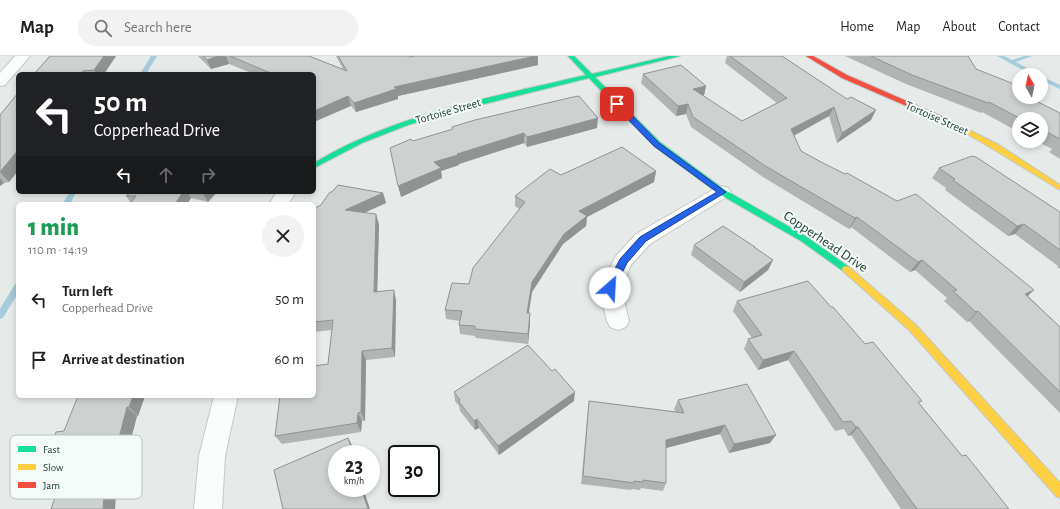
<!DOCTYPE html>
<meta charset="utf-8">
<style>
body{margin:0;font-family:"Alegreya Sans",sans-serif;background:#f2f2f2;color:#222;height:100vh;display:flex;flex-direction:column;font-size:15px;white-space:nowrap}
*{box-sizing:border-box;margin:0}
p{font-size:13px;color:#767676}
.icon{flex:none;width:22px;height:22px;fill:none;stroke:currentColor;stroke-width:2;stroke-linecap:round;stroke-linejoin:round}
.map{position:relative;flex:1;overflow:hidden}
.side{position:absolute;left:16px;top:146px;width:300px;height:196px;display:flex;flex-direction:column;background:#fff;border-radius:6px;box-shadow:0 2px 6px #0003}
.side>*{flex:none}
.banner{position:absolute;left:16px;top:16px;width:300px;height:122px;border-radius:6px;box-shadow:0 2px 6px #0003;background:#202124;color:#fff;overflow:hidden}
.needle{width:26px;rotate:351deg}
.controls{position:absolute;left:1012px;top:12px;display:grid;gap:8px}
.controls a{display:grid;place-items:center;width:36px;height:36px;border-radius:50%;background:#fff;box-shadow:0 2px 6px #0003;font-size:20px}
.speed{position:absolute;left:328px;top:389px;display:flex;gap:8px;font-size:20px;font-weight:700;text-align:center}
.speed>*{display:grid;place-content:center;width:52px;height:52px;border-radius:50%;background:#fff;box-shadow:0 2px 6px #0003;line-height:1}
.speed small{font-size:10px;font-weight:400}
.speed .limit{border:2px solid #111;border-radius:6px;background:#fff;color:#111}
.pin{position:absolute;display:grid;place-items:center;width:34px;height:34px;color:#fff;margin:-17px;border-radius:8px;box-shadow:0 2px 6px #0006}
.me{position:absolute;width:44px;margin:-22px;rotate:26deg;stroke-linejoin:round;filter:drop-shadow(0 0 3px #0008)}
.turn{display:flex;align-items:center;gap:14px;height:84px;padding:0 12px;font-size:18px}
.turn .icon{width:52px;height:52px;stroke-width:2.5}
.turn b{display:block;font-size:28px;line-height:34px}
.lanes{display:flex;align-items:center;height:38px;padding:0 12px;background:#0003;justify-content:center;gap:20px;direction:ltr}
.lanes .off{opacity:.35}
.round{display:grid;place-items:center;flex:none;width:42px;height:42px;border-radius:21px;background:#f2f2f2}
.overview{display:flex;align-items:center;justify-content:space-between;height:68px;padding:0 12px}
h1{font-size:24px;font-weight:800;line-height:30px;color:#1e9e55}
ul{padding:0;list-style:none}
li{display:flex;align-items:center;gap:12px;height:60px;padding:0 12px}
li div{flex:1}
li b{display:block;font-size:15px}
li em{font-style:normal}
header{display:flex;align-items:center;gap:24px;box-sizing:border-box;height:56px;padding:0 20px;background:#fff;border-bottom:1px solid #e0e0e0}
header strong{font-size:19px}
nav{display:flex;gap:22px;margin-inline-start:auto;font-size:14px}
.search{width:280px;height:36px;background:#f2f2f2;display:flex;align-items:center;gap:10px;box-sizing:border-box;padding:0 14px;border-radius:22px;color:#767676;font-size:15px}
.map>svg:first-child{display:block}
</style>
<header>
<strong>Map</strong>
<div class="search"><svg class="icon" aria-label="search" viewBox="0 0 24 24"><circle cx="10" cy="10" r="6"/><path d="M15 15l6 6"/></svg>Search here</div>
<nav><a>Home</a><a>Map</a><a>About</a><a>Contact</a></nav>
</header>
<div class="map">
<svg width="1060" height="453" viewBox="0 0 1060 453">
<rect width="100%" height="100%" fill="#e6ebea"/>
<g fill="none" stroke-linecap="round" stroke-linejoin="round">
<!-- stream -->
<g fill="#a5ccdb" fill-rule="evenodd">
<polygon points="151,0 157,0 146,18 140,18"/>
<polygon points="997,0 1004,0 1012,4 1024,0 1032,0 1016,6 1039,19 1032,19"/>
<polygon points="1041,20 1060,29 1060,33 1041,24"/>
<polygon points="70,136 76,136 70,148 62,148"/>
<polygon points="18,227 18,237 3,262 0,263 0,253 15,228"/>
</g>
<!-- street casing -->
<g stroke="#c3c8c7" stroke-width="2">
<g id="street">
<polygon points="15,0 30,0 5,29 0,30 0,17"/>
<polygon points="722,130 728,132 731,136 728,140 650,188 631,209 621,232 629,265 626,271 618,274 610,271 607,265 599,232 616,200 636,178 716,132"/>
<polygon points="277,136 296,136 288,148 269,148"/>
<polygon points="214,340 238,340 225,400 222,453 194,453 199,400"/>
</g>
</g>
<!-- fast casing -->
<g stroke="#c1c9c7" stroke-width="2">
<path id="fast" d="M568 0H574L592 18 669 0H680L595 21 660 86 725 134 807 181 849 211 850 213 849 215H843L801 185 719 138 654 90 589 22 456 55 408 69 362 87 314 112V107C397 57 494 41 586 19Z"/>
</g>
<!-- slow casing -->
<g stroke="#c1c9c7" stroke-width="2">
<g id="slow">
<polygon points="957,68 999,89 1060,129 1060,134 993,93 955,71 955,69"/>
<polygon points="846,210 849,211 915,268 1060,427 1060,442 1056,440 909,274 843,215 842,213 843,211"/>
</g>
</g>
<!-- jam casing -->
<g stroke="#c1c9c7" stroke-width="2">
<polygon id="jam" points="806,0 813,0 847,19 941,60 960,70 959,71 955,71 842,22"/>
</g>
<!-- street -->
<use href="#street" fill="#fbfcfc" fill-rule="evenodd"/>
<!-- fast -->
<use href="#fast" fill="#16e098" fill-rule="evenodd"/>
<!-- slow -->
<use href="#slow" fill="#ffcf43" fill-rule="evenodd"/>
<!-- jam -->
<use href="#jam" fill="#f24e42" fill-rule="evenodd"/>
</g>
<!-- wall -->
<g fill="#b0b5b4">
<polygon points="50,0 116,0 104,18 34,18"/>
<polygon points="198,0 309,0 343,13 336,0 407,0 409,1 538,9 398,40 398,43 356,56 351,50 314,18 254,18 229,8 211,13"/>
<polygon points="727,0 782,0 871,64 837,87 829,60 794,80 801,95 1028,240 1060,271 1060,357 969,265 967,266 944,245 947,242 915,214 910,216 851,171 849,173 763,121 691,71 686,58 676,60 641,27 643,18 706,30 704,39 703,40 742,65 777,47 725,7"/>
<polygon points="845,0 968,0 976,13 1019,41 1060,57 1060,103 1049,96 1052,93 1037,85 1041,85 1041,63 1019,63 1019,76 982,56 981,57 906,28"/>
<polygon points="18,37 18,115 9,126 4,127 0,130 0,59"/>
<polygon points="452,71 597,72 527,91 524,87 459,108 459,109 441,115 442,122 401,141 413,85 452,74"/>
<polygon points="939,112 1060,156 1060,213 1057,211 1058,210 1015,178 1008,180 945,134 946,132 932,122"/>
<polygon points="656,115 654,126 587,161 586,170 563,188 532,236 529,257 530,267 528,288 476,282 475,280 460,278 459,269 460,265 446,263 445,254 469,228 519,153 515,150 515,140 561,119"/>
<polygon points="131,136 217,136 208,146 191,142 187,148 130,148 131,147 126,140"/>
<polygon points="383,137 386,147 364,157 379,168 377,236 396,244 395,301 366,304 365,365 362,365 361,376 282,388 275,380 328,308 332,274 314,276 314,155 320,150"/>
<polygon points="694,189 755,192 773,204 768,214 740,236 691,199"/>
<polygon points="737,245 831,251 919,348 962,400 1009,453 901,453 851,379 848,380 844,373 835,375 788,304 758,314 744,293 748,283 752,282 733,255"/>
<polygon points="454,336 574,345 499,399 479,372 475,374 460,355 459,350 455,345"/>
<polygon points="145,340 138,360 137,360 122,417 117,419 115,453 51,453 60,426 52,428 39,420 64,375"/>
<polygon points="678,344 770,387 729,397 720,378 666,392 666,427 663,435 641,432 640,434 632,433 631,434 581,428 588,354 589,345 676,356 674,353"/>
</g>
<!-- shaded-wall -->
<g fill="#909392">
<polygon points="104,0 116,0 104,18 96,18 94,14"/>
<polygon points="218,0 226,0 229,8 211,13 207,4"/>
<polygon points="535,0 538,0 538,9 398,40 398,43 356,56 354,47 394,31"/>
<polygon points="83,15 85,18 81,18"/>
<polygon points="706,30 704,39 690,43 693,33"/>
<polygon points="348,40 351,50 314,66 314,55"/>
<polygon points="688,48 686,58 676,60 678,50"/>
<polygon points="834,51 829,60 787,83 791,73"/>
<polygon points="876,54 871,64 837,87 842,77"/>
<polygon points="598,62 597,72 527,91 527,81"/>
<polygon points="524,77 524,87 459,108 459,109 441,115 442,122 401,141 398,130 434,106 457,98"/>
<polygon points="18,94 18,115 9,126 0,116"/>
<polygon points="656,115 654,126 587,161 586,170 563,188 532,236 527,267 527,257 532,226 579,155"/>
<polygon points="0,122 4,127 0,130"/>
<polygon points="183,136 187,136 191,142 187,148 175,148"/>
<polygon points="202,136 217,136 208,146"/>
<polygon points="383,137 386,147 348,164 345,154"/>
<polygon points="376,158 379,168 377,246 374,236"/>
<polygon points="857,161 851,171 849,173 855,162"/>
<polygon points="1024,168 1015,178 1008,180 1017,170"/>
<polygon points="773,204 768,214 740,236 744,226"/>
<polygon points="922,204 915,214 910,216 918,206"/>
<polygon points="394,234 396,244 395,301 392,292"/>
<polygon points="1034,234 1024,244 1025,238"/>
<polygon points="978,255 969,265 967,266 976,256"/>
<polygon points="530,257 530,267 528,288 528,278"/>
<polygon points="362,295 366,304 365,365 361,356"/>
<polygon points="794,295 788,304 758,314 763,304"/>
<polygon points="575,336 574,345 499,399 498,390"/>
<polygon points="133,340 145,340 138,360 129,351"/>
<polygon points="127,351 137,360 122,417 117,419 115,453 103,453 106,411"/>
<polygon points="358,357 362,365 361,376 357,367"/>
<polygon points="477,363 479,372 475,374 474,365"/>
<polygon points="725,369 720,378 662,393 666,384"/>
<polygon points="856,371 858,371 851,379 848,380"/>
<polygon points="776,379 770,387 729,397 734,388"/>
<polygon points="348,382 353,391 355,398 353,398"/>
<polygon points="361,432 363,432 370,453 368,453"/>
</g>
<!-- building -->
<g fill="#cdd2d1" stroke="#909392">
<polygon points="50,0 104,0 94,14 83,15 81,18 34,18"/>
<polygon points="203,0 218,0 207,4"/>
<polygon points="230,0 309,0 347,15 338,0 407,0 409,1 415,0 535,0 394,31 396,33 354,47 348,40 314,55 314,18 273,18"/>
<polygon points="730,0 782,0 847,43 851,41 876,54 842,77 834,51 791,73 801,95 821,106 845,118 847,117 897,145 916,138 1034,234 1025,238 1060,271 1060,336 978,255 976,256 953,235 957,234 922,204 918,206 857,161 855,162 767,111 693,61 688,48 678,50 643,18 681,9 706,30 693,33 742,65 787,42"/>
<polygon points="871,0 968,0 976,13 1019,30 1019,35 1017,36 1019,36 1019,41 1028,41 1060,57 1060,83 1041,73 1041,63 1021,63 989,46 988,47 912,19"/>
<polygon points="18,37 18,94 0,116 0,59"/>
<polygon points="579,40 598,62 527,81 524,77 457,98 458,99 434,106 441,112 398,130 390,92 411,83 413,85 453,73 452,71 475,64 573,41"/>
<polygon points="622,91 656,115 579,155 587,160 564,178 532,226 527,257 530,257 528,278 475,273 475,270 459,269 462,255 445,254 452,227 469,228 473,212 525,146 515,140 550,113 561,119"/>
<polygon points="972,100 976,101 1060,156 1060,194 1024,168 1017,170 953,124 955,123 939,112"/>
<polygon points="338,129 383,137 345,154 376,158 374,236 394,234 392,292 362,295 361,356 358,357 357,367 275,380 280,340 314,340 314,310 328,308 333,264 314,266 314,155 318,150 320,150 330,136 332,136"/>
<polygon points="131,136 183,136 175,148 130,148 136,140 126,140"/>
<polygon points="723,170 755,191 754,191 773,204 744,226 694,189"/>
<polygon points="808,225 831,251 833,251 865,288 873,286 922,345 918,346 962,400 966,399 1009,453 917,453 858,371 856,371 851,365 843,366 794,295 763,304 748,283 762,279 737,245"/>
<polygon points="528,289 552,315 555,313 575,336 498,390 477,363 474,365 459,346 460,344 454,336"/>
<polygon points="747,328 776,379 734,388 725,369 666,384 666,427 643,424 643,426 634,425 634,427 583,420 589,345 684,357 678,344"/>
<polygon points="78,340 133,340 129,351 127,351 112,409 106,411 103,453 51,453 64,416 39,420 56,376 64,375"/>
<polygon points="348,382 353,398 337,398 337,432 361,432 368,453 283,453 274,414"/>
</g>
<!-- route -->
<polygon fill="#2563eb" stroke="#184099" points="614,46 619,46 659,87 726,136 646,185 627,207 613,235 610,236 605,232 620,203 640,181 717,136 654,90 614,49"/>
<g text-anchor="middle" stroke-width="4" stroke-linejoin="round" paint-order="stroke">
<!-- far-street labels -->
<g font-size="12" fill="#22403d" stroke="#f4faf8">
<text transform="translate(448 55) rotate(-16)" y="4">Tortoise Street</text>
<text transform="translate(937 62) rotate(24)" y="4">Tortoise Street</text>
</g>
<!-- street labels -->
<g font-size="14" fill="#22403d" stroke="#f4faf8">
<text transform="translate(826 185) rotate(34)" y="5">Copperhead Drive</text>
</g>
</g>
<!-- legend -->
<rect x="10" y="379" width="132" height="64" rx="6" fill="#f4faf8" stroke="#b5c2c0" stroke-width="1"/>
<rect x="18" y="390" width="18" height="6" fill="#16e098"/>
<rect x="18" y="408" width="18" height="6" fill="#ffcf43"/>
<rect x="18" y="426" width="18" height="6" fill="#f24e42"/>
<g font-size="11" fill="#22403d">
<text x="43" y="397">Fast</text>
<text x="43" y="415">Slow</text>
<text x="43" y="433">Jam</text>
</g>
</svg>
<div class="controls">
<a><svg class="needle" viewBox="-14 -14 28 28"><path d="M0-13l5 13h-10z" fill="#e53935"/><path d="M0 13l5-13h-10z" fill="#767676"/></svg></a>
<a><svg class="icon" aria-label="layers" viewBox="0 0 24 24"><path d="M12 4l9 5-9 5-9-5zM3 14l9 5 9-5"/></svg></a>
</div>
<div class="speed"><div>23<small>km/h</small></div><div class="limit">30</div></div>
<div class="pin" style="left:617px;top:48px;background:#d93025"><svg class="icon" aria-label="arrive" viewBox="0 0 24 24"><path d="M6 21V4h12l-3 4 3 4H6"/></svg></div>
<svg class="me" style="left:610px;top:232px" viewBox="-20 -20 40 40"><circle r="19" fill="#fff"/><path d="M0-13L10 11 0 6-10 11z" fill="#2563eb"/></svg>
<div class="banner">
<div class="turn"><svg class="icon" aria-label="left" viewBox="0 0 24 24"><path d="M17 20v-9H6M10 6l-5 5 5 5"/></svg><div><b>50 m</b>Copperhead Drive</div></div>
<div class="lanes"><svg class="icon" aria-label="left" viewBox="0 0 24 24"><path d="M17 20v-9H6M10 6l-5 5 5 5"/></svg><svg class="icon off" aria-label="ahead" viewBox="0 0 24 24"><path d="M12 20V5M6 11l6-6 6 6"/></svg><svg class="icon off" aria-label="right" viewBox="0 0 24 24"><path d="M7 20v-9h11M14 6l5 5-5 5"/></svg></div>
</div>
<section class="side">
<div class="overview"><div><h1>1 min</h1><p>110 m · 14:19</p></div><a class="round"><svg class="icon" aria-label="close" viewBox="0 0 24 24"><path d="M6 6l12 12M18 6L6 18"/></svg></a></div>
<ul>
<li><svg class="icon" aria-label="left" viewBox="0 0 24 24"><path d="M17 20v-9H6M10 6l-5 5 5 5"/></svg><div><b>Turn left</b><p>Copperhead Drive</p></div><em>50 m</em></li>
<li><svg class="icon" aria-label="arrive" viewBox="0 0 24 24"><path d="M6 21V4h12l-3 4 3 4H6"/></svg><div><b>Arrive at destination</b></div><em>60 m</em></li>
</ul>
</section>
</div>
